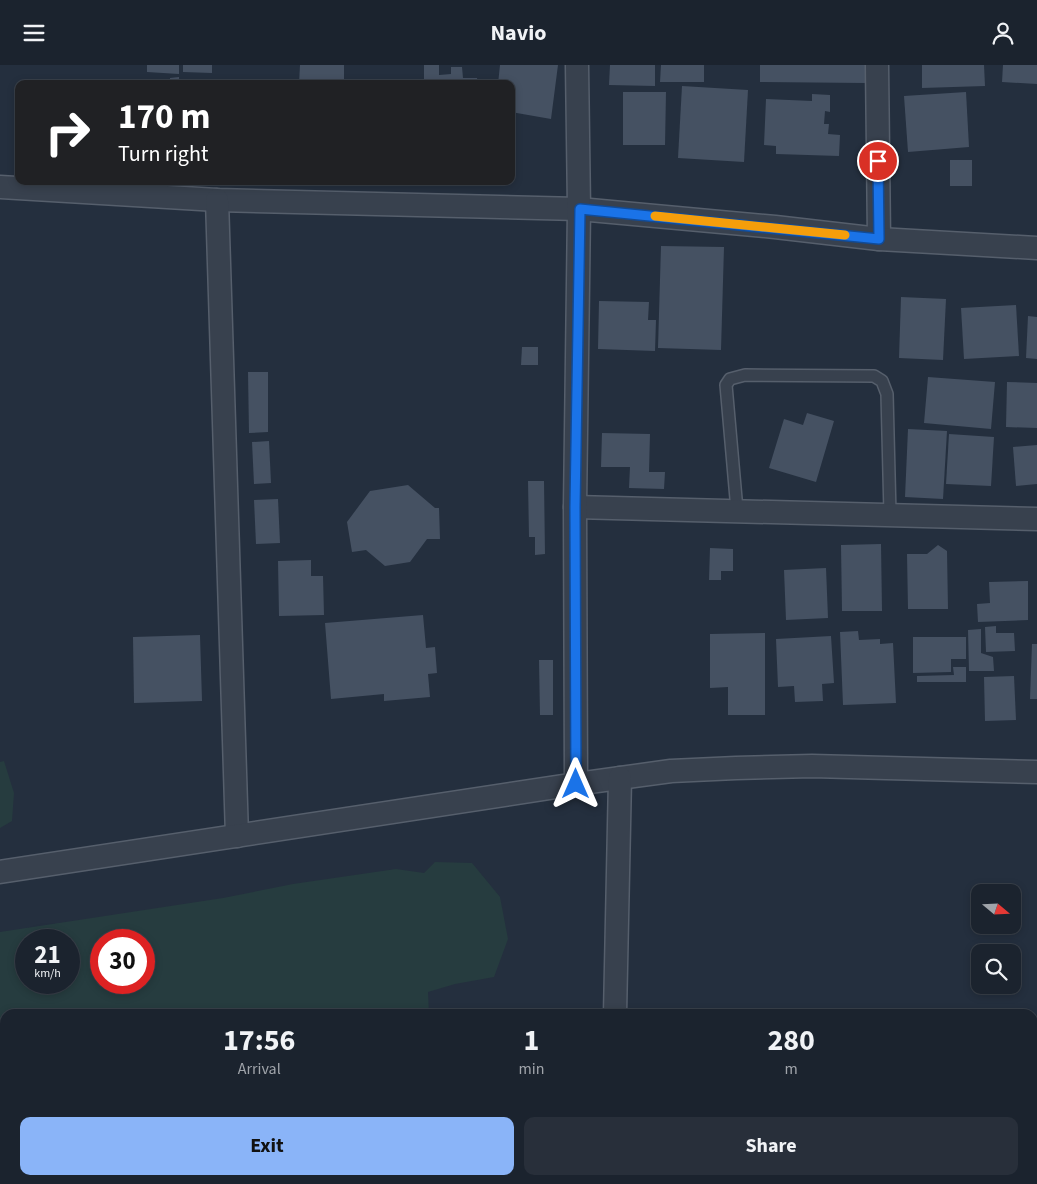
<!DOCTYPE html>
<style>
body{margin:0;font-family:"Source Sans 3",sans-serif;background:#282f3a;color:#f1f3f6;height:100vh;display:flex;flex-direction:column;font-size:19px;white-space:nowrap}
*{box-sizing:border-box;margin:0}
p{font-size:16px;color:#a0a4aa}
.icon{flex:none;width:28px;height:28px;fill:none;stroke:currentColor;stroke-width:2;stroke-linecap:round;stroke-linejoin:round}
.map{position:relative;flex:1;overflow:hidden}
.drawer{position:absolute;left:0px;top:944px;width:1038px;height:176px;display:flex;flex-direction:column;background:#1b232e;border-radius:15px 15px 0 0;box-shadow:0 2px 8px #0003,0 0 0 1px #39404a}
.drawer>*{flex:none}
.guide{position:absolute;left:15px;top:15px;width:500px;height:105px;border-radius:10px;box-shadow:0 2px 8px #0003,0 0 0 1px #39404a;background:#202124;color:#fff;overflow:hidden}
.needle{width:32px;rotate:109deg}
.buttons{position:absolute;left:971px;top:819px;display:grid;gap:10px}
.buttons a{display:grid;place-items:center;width:50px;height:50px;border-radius:10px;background:#1b232e;box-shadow:0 2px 8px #0003,0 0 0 1px #39404a;font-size:25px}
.speed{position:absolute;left:15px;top:864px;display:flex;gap:10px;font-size:25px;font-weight:700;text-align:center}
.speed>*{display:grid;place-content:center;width:65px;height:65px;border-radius:50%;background:#1b232e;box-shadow:0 2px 8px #0003,0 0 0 1px #39404a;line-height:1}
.speed small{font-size:12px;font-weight:400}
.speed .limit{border:8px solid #d22;background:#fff;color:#111}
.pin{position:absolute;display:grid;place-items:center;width:42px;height:42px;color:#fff;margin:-21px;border:2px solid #fff;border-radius:50%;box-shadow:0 1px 5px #0007}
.me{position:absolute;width:55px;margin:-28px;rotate:0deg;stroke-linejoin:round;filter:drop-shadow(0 0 4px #0008)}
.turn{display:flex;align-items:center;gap:18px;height:105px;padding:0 20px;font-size:22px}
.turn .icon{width:65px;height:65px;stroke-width:2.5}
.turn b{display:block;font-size:35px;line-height:42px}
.eta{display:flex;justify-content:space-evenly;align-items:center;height:85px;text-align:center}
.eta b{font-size:30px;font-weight:700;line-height:35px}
.button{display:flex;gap:10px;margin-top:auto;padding:10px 20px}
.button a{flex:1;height:58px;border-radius:10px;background:#8ab4f8;color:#111;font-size:20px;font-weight:700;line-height:58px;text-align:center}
.button a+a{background:#282f3a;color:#f1f3f6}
header{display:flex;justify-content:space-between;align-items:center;height:65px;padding:0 20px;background:#1b232e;font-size:22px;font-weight:700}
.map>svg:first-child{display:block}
</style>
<header><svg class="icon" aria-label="menu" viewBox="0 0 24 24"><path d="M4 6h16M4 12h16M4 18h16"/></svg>Navio<svg class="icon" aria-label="person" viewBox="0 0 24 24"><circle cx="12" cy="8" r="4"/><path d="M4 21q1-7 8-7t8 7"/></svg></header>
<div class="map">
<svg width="1037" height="1119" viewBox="0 0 1037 1119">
<rect width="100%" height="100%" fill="#242f3e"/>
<!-- green -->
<g fill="#263c3f" fill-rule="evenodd">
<polygon points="4,696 14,728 12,756 0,763 0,697"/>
<path d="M435 797 472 798 500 832 508 874 494 912 455 919 428 927 429 949H5V1115H378V1119H0V867L223 833 293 819 396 804 424 808ZM26 875H69V918H26ZM101 875H144V918H101Z"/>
<polygon points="400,1115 592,1115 590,1119 401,1119"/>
</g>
<!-- building -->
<g fill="#455162">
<polygon points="147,0 179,0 179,9 147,7"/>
<polygon points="183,0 212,0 212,8 183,7"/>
<polygon points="300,0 344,0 344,19 299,19"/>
<polygon points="424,0 439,0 439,10 451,9 451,2 462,2 463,13 477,13 478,19 431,19 431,14 424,14"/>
<polygon points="500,0 558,0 551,54 511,47 511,19 498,19"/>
<polygon points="610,0 655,0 655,21 609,20"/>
<polygon points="661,0 704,0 704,17 660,17"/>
<polygon points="760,0 865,0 865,18 760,17"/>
<polygon points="922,0 984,0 985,21 922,23"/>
<polygon points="1003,0 1037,0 1037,19 1002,17"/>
<polygon points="179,12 179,19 170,19 170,13"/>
<polygon points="682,21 748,25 744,97 678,93"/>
<polygon points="623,27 666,27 665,80 623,80"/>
<polygon points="966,27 969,82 908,87 904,31"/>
<polygon points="812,29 830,30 830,47 825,46 824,59 829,59 828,69 840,70 839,91 776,89 776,81 764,80 766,34 812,36"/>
<rect x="950" y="95" width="22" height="26"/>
<polygon points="661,181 724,182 721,285 658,283"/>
<polygon points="901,232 946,234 943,295 899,293"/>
<polygon points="599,236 649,237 648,255 656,255 655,286 598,284"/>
<polygon points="1016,240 1019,291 964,294 961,243"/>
<polygon points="1028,251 1037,252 1037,294 1026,293"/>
<polygon points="522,282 538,282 538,300 521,300"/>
<polygon points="248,307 268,307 268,367 249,368"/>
<polygon points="928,312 995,317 991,364 924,358"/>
<polygon points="1007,317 1037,318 1037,363 1006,362"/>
<polygon points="807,348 834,356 816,417 769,403 784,354 803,360"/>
<polygon points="908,364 947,366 943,434 905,432"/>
<polygon points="602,368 650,369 649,407 665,407 664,424 629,423 630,402 601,402"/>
<polygon points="949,369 994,372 991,421 946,419"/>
<polygon points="269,376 271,418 254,419 252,377"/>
<polygon points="1037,380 1037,419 1016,421 1013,382"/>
<polygon points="528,416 544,416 545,489 535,490 535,472 529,472"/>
<polygon points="408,420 435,443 439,443 440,474 427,474 410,497 385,501 366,485 352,487 347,457 370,426"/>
<polygon points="278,434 280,478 256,479 254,435"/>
<polygon points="881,479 882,546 842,546 841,480"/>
<polygon points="938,480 947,486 948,544 908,544 907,489 927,489"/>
<polygon points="710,483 733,484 733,506 721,506 721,515 709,515"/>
<polygon points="311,495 311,511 323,511 324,550 279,551 278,496"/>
<polygon points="826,503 828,553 786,555 784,505"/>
<polygon points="1028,516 1028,555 978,557 977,539 990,538 989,517"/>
<polygon points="423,550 426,583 435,582 437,608 428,609 430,632 384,636 384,629 331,634 325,558"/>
<polygon points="996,561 996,568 1014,568 1015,586 986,587 985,562"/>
<polygon points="981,564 981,588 993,592 994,606 969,606 968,565"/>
<polygon points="858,566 859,575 880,574 880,579 893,578 896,638 843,640 840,567"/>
<polygon points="765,568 765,650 728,650 728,622 710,623 710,569"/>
<polygon points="200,570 202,636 134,638 133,572"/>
<polygon points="831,571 834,618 822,619 823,636 795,637 794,621 778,622 776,574"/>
<polygon points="913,572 966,572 966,594 951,594 951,607 913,608"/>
<polygon points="1032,579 1037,579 1037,634 1030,634"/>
<polygon points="539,595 553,595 553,650 540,650"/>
<polygon points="953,602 966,602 966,617 917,617 917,611 954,610"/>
<polygon points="1014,611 1016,655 985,656 984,612"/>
</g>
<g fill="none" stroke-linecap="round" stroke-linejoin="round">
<!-- service casing -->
<g stroke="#565f6c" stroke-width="14">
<polyline id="service" points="737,445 726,320 730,314 745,310 874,311 882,316 887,329 890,449"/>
</g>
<!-- minor casing -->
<g stroke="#565f6c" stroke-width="25">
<g id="minor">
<polyline points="877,0 879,174"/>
<polyline points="0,122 217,135 579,144 775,162 879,174 1037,183"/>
<polyline points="217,135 237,771"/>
<polyline points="575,442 1037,454"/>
<polyline points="576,719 575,442 579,144 577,0"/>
<polyline points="0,807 576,719 671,706 736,703 812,701 1037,707"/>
<polyline points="615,949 620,713"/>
<polyline points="607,1119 607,1115"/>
</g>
</g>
<!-- service -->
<use href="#service" stroke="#38414e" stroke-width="11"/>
<!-- minor -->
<use href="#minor" stroke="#38414e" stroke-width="22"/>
</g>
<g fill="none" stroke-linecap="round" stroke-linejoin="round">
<!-- route casing -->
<g stroke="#114b97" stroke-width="12">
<polyline id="route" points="576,719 575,442 580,144 879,174 878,96"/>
</g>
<!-- route -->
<use href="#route" stroke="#1a73e8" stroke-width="9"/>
<!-- slow -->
<polyline stroke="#f59e0b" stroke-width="9" points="655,151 845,170"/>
</g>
</svg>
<div class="buttons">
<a><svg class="needle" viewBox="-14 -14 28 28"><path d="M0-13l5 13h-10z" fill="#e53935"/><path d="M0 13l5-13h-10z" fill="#a0a4aa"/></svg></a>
<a><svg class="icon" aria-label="search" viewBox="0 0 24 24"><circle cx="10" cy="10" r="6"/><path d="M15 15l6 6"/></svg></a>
</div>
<div class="speed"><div>21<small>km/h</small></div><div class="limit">30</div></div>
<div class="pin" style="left:878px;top:96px;background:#d93025"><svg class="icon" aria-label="arrive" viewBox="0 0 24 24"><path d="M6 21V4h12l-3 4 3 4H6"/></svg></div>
<svg class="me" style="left:576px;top:719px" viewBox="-20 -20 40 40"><path d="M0-17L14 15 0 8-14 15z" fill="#1a73e8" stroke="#fff" stroke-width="4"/></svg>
<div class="guide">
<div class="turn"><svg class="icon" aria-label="right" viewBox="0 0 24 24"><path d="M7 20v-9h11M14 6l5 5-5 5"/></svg><div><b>170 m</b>Turn right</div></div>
</div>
<section class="drawer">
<div class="eta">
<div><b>17:56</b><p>Arrival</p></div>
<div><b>1</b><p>min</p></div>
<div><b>280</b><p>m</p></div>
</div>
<div class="button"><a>Exit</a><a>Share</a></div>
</section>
</div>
